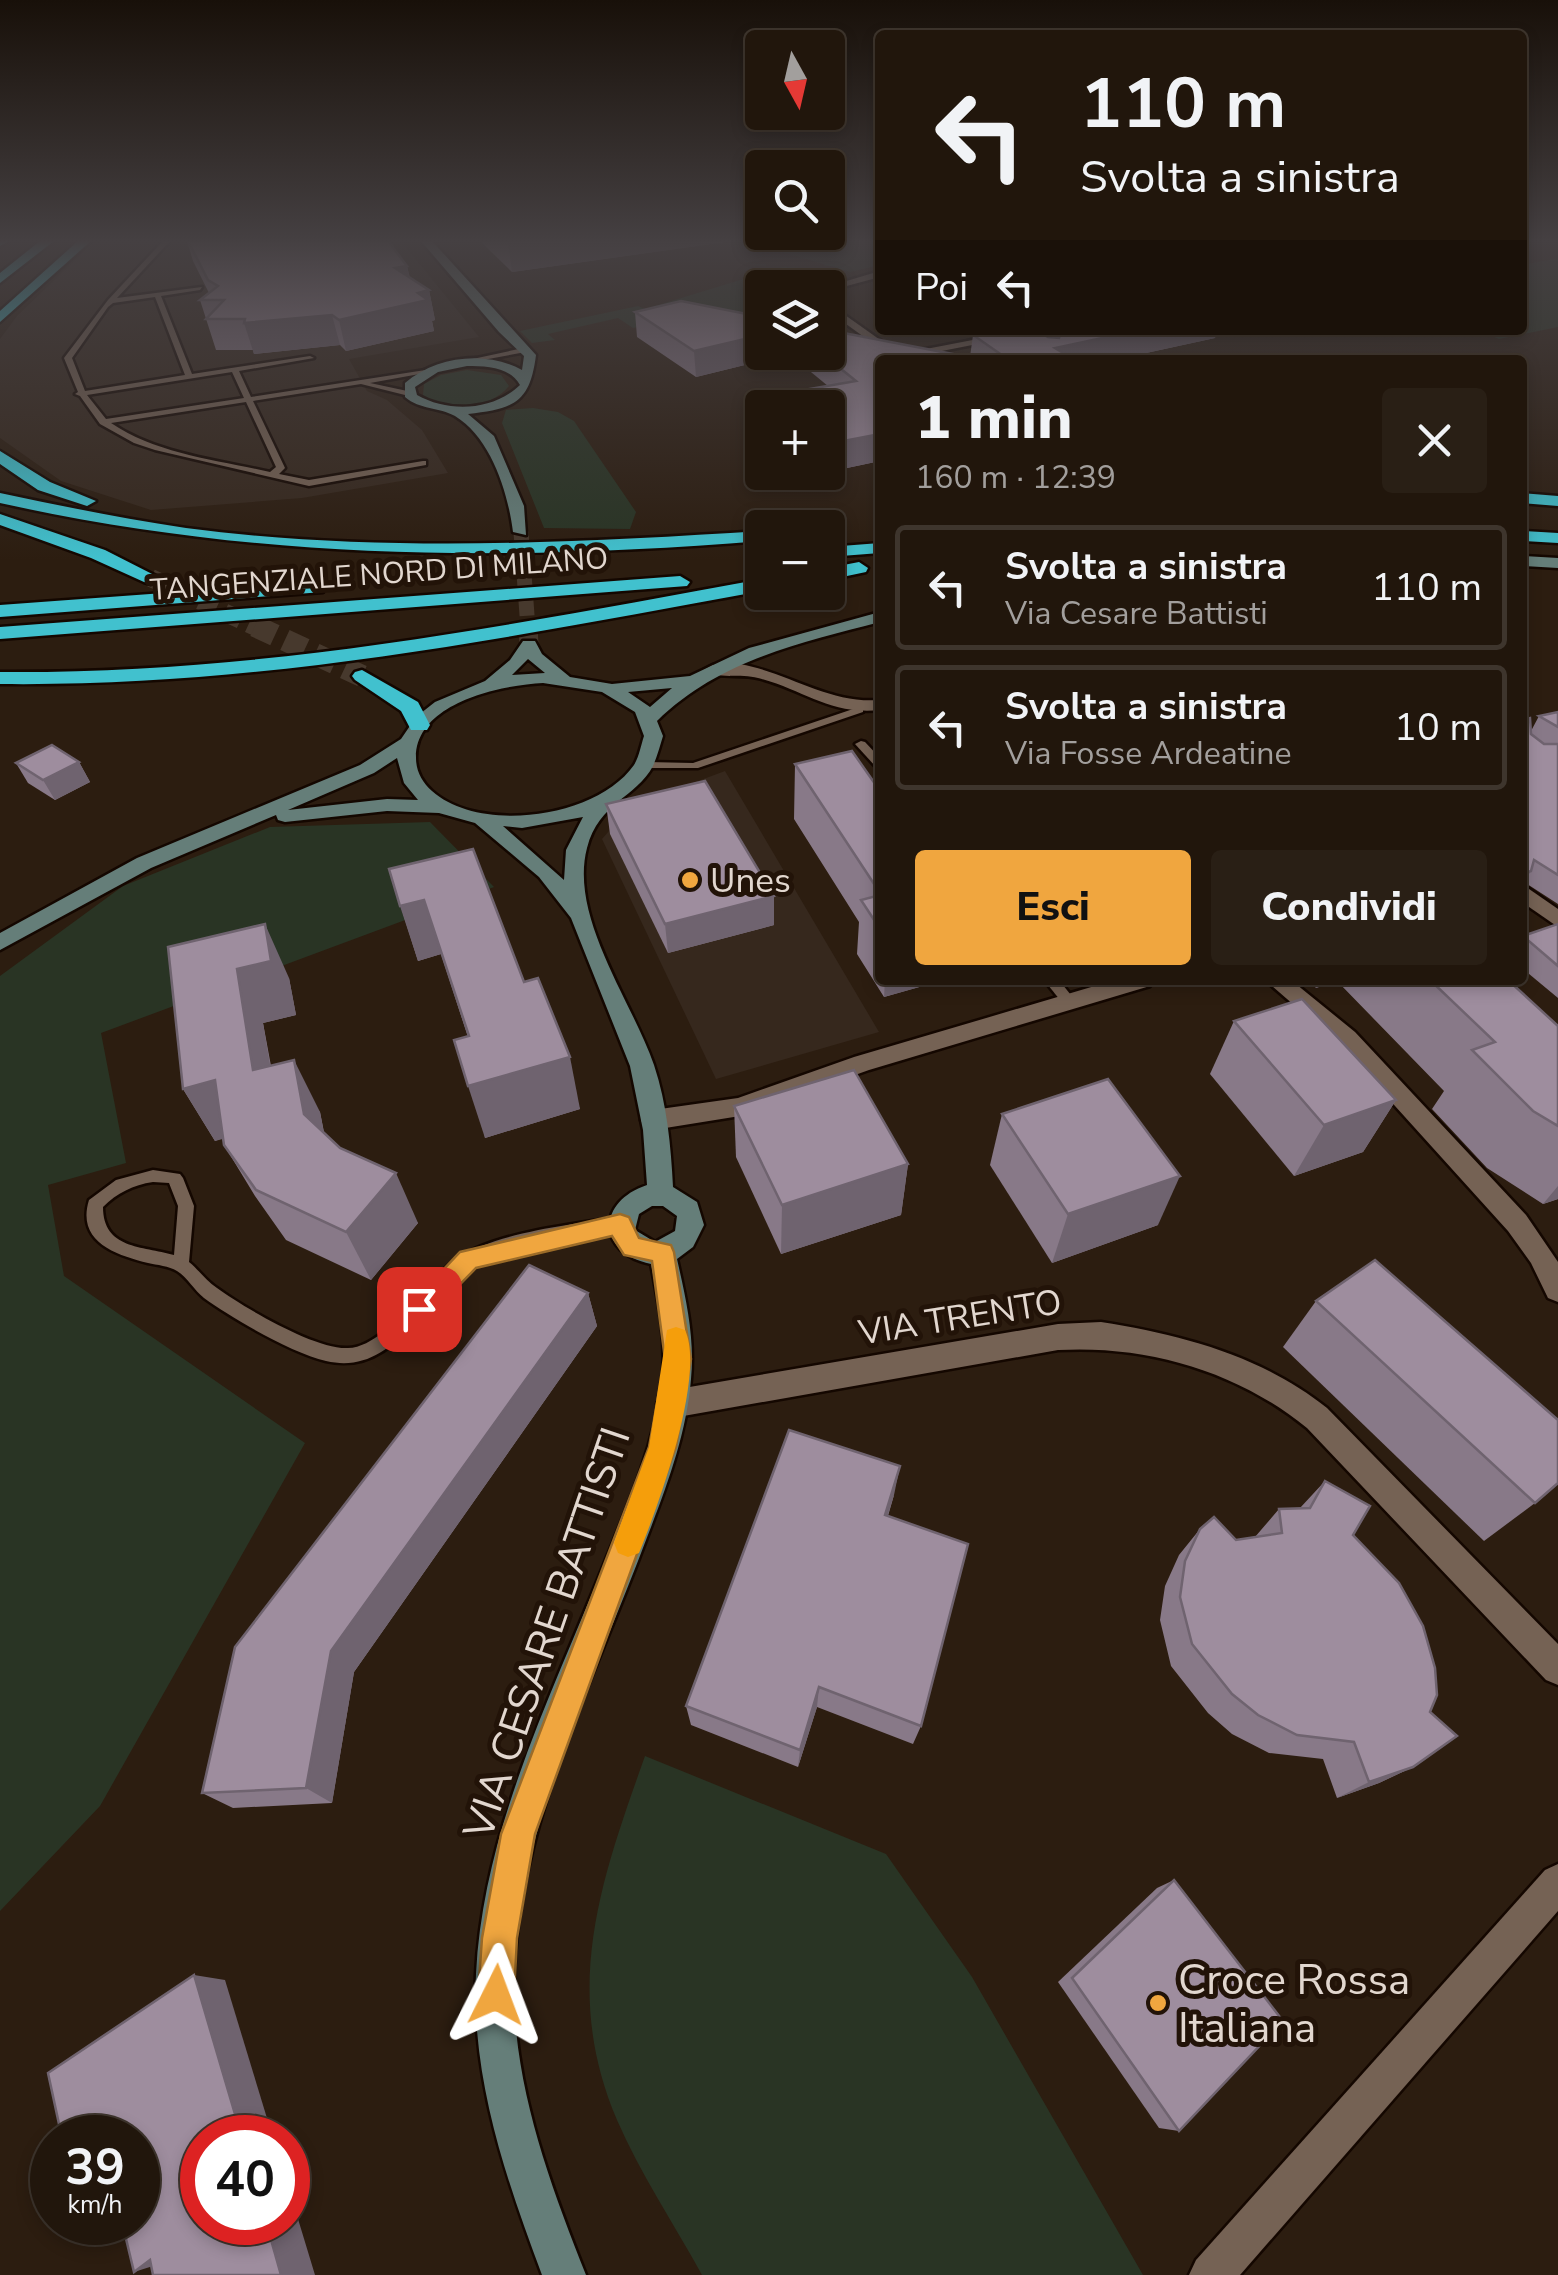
<!DOCTYPE html>
<html lang="it">
<meta charset="utf-8">
<style>
body{margin:0;font-family:"Nunito Sans",sans-serif;background:#291f15;color:#f1f3f6;height:100vh;display:flex;flex-direction:column;font-size:38px;white-space:nowrap}
*{box-sizing:border-box;margin:0}
p{font-size:32px;color:#a29f9d}
.icon{flex:none;width:55px;height:55px;fill:none;stroke:currentColor;stroke-width:2;stroke-linecap:round;stroke-linejoin:round}
.map{position:relative;flex:1;overflow:hidden}
.drawer{position:absolute;left:875px;top:355px;width:652px;height:630px;display:flex;flex-direction:column;background:#21160c;border-radius:10px;box-shadow:0 5px 15px #0003,0 0 0 2px #3e352d}
.drawer>*{flex:none}
.guide{position:absolute;left:875px;top:30px;width:652px;height:305px;border-radius:10px;box-shadow:0 5px 15px #0003,0 0 0 2px #3e352d;background:#21160c;color:#f1f3f6;overflow:hidden}
.needle{width:65px;rotate:172deg}
.fabs{position:absolute;left:745px;top:30px;display:grid;gap:20px}
.fabs a{display:grid;place-items:center;width:100px;height:100px;border-radius:10px;background:#21160c;box-shadow:0 5px 15px #0003,0 0 0 2px #3e352d;font-size:50px}
.speed{position:absolute;left:30px;top:2115px;display:flex;gap:20px;font-size:50px;font-weight:700;text-align:center}
.speed>*{display:grid;place-content:center;width:130px;height:130px;border-radius:50%;background:#21160c;box-shadow:0 5px 15px #0003,0 0 0 2px #3e352d;line-height:1}
.speed small{font-size:25px;font-weight:400}
.speed .limit{border:15px solid #d22;background:#fff;color:#111}
.pin{position:absolute;display:grid;place-items:center;width:85px;height:85px;color:#fff;margin:-42px;border-radius:20px;box-shadow:0 5px 15px #0006}
.me{position:absolute;width:110px;margin:-55px;rotate:3deg;stroke-linejoin:round;filter:drop-shadow(0 0 8px #0008)}
.turn{display:flex;align-items:center;gap:35px;height:210px;padding:0 40px;font-size:45px}
.turn .icon{width:130px;height:130px;stroke-width:2.5}
.turn b{display:block;font-size:70px;line-height:85px}
.then{display:flex;align-items:center;height:95px;padding:0 40px;background:#0003;gap:20px;font-size:38px}
.round{display:grid;place-items:center;flex:none;width:105px;height:105px;border-radius:10px;background:#291f15}
.headline{display:flex;align-items:center;justify-content:space-between;height:170px;padding:0 40px}
h1{font-size:60px;font-weight:800;line-height:75px}
.primary-button{display:flex;gap:20px;margin-top:auto;padding:20px 40px}
.primary-button a{flex:1;height:115px;border-radius:10px;background:#f0a63f;color:#111;font-size:40px;font-weight:800;line-height:115px;text-align:center}
.primary-button a+a{background:#291f15;color:#f1f3f6}
ul{padding:0;list-style:none}
li{display:flex;align-items:center;gap:30px;height:125px;margin:0 20px 15px;padding:0 20px;border:5px solid #3e352d;border-radius:10px}
li div{flex:1}
li b{display:block;font-size:38px}
li em{font-style:normal}
.map>svg:first-child{display:block}
</style>
<div class="map">
<svg width="1558" height="2275" viewBox="0 0 1558 2275">
<rect width="100%" height="100%" fill="#2c1d10"/>
<!-- commercial -->
<g fill="#36281d">
<polygon points="95,241 401,241 479,337 349,359 367,391 387,400 422,430 448,473 302,498 151,510 61,481 0,438 0,339 17,316"/>
<polygon points="725,771 879,1032 716,1079 602,839 631,806"/>
</g>
<!-- green -->
<g fill="#293424">
<polygon points="761,241 880,241 880,265 850,272 762,246"/>
<polygon points="1558,258 1558,327 1499,339 1479,330 1522,330 1523,265"/>
<polygon points="783,267 816,269 827,276 801,287 762,288 762,337 673,320 633,328 618,318 548,334 555,340 532,343 520,331 638,306 645,309"/>
<path d="M467 370 501 375 509 386C492 409 446 411 423 395L424 384 441 375Z"/>
<polygon points="533,408 558,412 574,421 636,512 630,529 544,528 502,423 506,410"/>
<polygon points="430,822 494,887 101,1033 126,1163 48,1185 64,1276 305,1443 100,1806 0,1911 0,976 123,886 270,827"/>
<path d="M645 1756 886 1854 972 1977 1143 2275H702C674 2224 640 2173 617 2120 561 1989 601 1880 645 1756Z"/>
</g>
<g fill="none" stroke-linecap="round" stroke-linejoin="round">
<!-- secondary-tunnel-far1 -->
<polyline stroke="#47392d" stroke-width="15" stroke-dasharray="15 8" stroke-linecap="butt" points="521,532 528,629"/>
<!-- secondary-tunnel -->
<polyline stroke="#47392d" stroke-width="19" stroke-dasharray="19 9" stroke-linecap="butt" points="528,626 529,645"/>
<!-- highway-tunnel-far1 -->
<polyline stroke="#47392d" stroke-width="18" stroke-dasharray="18 9" stroke-linecap="butt" points="151,578 260,629"/>
<!-- highway-tunnel -->
<polyline stroke="#47392d" stroke-width="22" stroke-dasharray="22 11" stroke-linecap="butt" points="255,626 362,676"/>
<!-- lane casing -->
<g stroke="#140700" stroke-width="5">
<g id="lane">
<path d="M163 241H170L117 298 202 287 200 290 161 296 192 374 310 356 314 358 239 371 251 397 432 369 436 371 370 383 412 392 409 396 361 384 253 401 285 468 279 474 309 480 423 461H426V465L309 486 155 450 134 443 100 424 80 396 75 394 78 392 64 358 108 300ZM155 297 185 375 85 391 72 358 108 307 113 303ZM232 372 244 398 106 419 87 395ZM246 402 276 467 270 472C217 460 157 454 111 423Z"/>
<polygon points="528,347 531,351 472,362 468,360"/>
<polygon points="859,707 863,708 863,712 698,768 647,768 641,765 647,762 693,763"/>
<polygon points="861,741 865,742 880,758 880,768 876,767 855,744"/>
<polygon points="1044,980 1059,980 1074,999 1076,1002 1074,1005 1064,1005"/>
<path d="M153 1170 180 1174 183 1178 194 1206 189 1262C199 1270 206 1281 217 1288 243 1307 316 1350 348 1348 360 1348 373 1340 382 1333 410 1311 429 1278 458 1258 498 1232 574 1224 621 1217L627 1219 629 1224 627 1229 621 1231C575 1237 521 1241 479 1262 425 1289 399 1378 326 1361 292 1353 233 1319 204 1298 194 1290 188 1278 177 1271 169 1266 157 1265 148 1263 116 1255 76 1242 89 1200L116 1180ZM153 1182 169 1183 178 1206 174 1255C142 1246 103 1249 103 1207 117 1193 133 1185 153 1182Z"/>
</g>
</g>
<!-- street casing -->
<g stroke="#140700" stroke-width="5">
<g id="street">
<polygon points="880,271 880,277 828,291 823,288"/>
<polygon points="828,303 900,354 1024,330 1049,330 896,360 828,311"/>
<path d="M740 664C789 673 829 704 880 700V710C828 715 805 690 758 678 741 673 717 680 704 670L713 665Z"/>
<polygon points="1522,884 1558,909 1558,927 1522,902"/>
<polygon points="1115,980 1153,980 1150,986 869,1070 740,1116 653,1130 644,1127 641,1120 644,1113 653,1110 738,1098 854,1057"/>
<polygon points="1265,980 1291,980 1355,1032 1526,1215 1558,1262 1558,1302 1548,1298 1531,1263 1508,1231 1339,1044"/>
<path d="M1101 1322C1183 1335 1262 1356 1327 1408L1558 1644V1685L1546 1680 1307 1428C1237 1371 1147 1345 1058 1350L672 1418 662 1414 657 1404 662 1394 672 1390 1058 1324Z"/>
<polygon points="1558,1864 1558,1911 1240,2275 1189,2275 1196,2260 1545,1870"/>
</g>
</g>
<!-- secondary casing -->
<g stroke="#140700" stroke-width="5">
<g id="secondary">
<path d="M421 241H432L536 355C530 402 515 409 468 414L494 436 524 506 526 535 513 532C508 492 491 438 455 416 439 407 420 410 405 397V383C436 356 486 350 522 370L524 356 499 332ZM467 366C487 366 510 367 520 385 493 411 449 413 417 395L415 387 438 372Z"/>
<polygon points="1522,556 1558,558 1558,568 1522,566"/>
<path d="M880 612V622C799 643 718 661 657 721L663 736C660 746 657 757 653 766 636 798 599 802 587 848 569 917 632 1001 654 1065 667 1104 671 1146 673 1187L697 1202 704 1225 693 1247 677 1259C686 1299 695 1338 691 1379 686 1442 660 1503 638 1561 587 1693 519 1830 514 1974 511 2079 548 2179 586 2275H542C506 2179 471 2078 476 1974 483 1828 554 1690 607 1557 630 1501 654 1444 662 1384 667 1343 659 1304 651 1264 597 1253 596 1202 647 1185L643 1130 630 1066 571 918 539 877 475 823 439 813 387 811 285 822 278 820 276 815 151 868 0 950V933L137 858 360 765 401 739 416 717 435 702 485 681 510 660 523 641H535L542 654 570 677 612 684 690 676 749 648ZM528 659 545 673 512 675ZM543 683 602 692 635 712 644 736C641 745 639 757 634 765 597 818 480 834 432 791 422 782 416 771 416 758 415 703 501 685 543 683ZM672 688 650 707 628 692ZM397 758 404 783 418 800 387 799 288 810 374 773ZM583 817 566 850 564 880 503 826 522 828ZM652 1206H663L677 1216 675 1231 655 1242 635 1230 639 1214Z"/>
</g>
</g>
<!-- highway casing -->
<g stroke="#140700" stroke-width="5">
<g id="highway">
<polygon points="0,241 9,241 0,246"/>
<polygon points="40,241 54,241 0,283 0,273"/>
<polygon points="78,241 91,241 0,322 0,311"/>
<polygon points="0,451 50,482 96,501 87,506 38,490 0,464"/>
<path d="M0 493C62 506 124 519 186 528 377 553 571 543 762 531V541C501 562 257 560 0 503Z"/>
<polygon points="1522,493 1558,496 1558,506 1522,503"/>
<polygon points="0,514 105,550 160,578 151,584 144,582 91,558 0,525"/>
<polygon points="1522,531 1558,533 1558,543 1522,541"/>
<polygon points="880,543 880,553 828,557 828,547"/>
<polygon points="859,562 868,568 866,572 828,580 828,568"/>
<polygon points="680,576 690,582 687,586 0,639 0,627"/>
<path d="M762 579V591C504 638 264 687 0 684V672C264 674 504 626 762 579Z"/>
<polygon points="316,582 323,584 323,592 0,617 0,605"/>
<polygon points="362,670 418,702 430,725 427,730 411,730 401,711 355,680 352,676 355,672"/>
</g>
</g>
<!-- lane -->
<use href="#lane" fill="#756254" fill-rule="evenodd"/>
<!-- street -->
<use href="#street" fill="#756254" fill-rule="evenodd"/>
<!-- secondary -->
<use href="#secondary" fill="#657e79" fill-rule="evenodd"/>
<!-- highway -->
<use href="#highway" fill="#41c1ce" fill-rule="evenodd"/>
</g>
<!-- wall -->
<g fill="#887988">
<polygon points="187,241 388,241 407,266 410,278 429,290 435,320 432,321 434,331 346,351 340,345 254,354 253,350 216,350 200,300 209,293 193,261"/>
<polygon points="480,241 732,241 512,272"/>
<polygon points="635,312 762,352 828,352 970,357 973,335 1042,334 1043,330 1217,330 1215,338 1114,360 880,360 880,461 828,472 828,408 762,408 762,436 752,426 752,399 828,386 789,354 696,377 637,337"/>
<polygon points="1558,712 1558,904 1524,882 1522,884 1522,720 1531,731 1539,716"/>
<polygon points="79,762 90,782 55,800 28,783 16,763"/>
<polygon points="795,764 880,791 880,980 944,980 884,997 857,954 859,922 794,819"/>
<polygon points="606,804 774,925 668,953 610,834"/>
<polygon points="389,869 524,982 580,1109 485,1138 468,1037 441,954 418,961"/>
<polygon points="1558,924 1558,998 1522,968 1523,936"/>
<polygon points="289,978 296,1015 263,1023 271,1066 320,1112 324,1132 418,1223 371,1280 286,1240 255,1196 224,1145 223,1138 215,1141 183,1089"/>
<polygon points="1309,980 1508,980 1558,1026 1558,1199 1543,1204 1487,1168 1432,1109 1444,1091 1337,981 1316,988"/>
<polygon points="1234,1021 1396,1100 1363,1152 1294,1176 1210,1074"/>
<polygon points="734,1106 908,1164 901,1215 781,1254 736,1157"/>
<polygon points="1002,1114 1158,1225 1052,1263 990,1165"/>
<polygon points="588,1293 597,1326 354,1672 332,1803 233,1808 202,1793"/>
<polygon points="1316,1301 1535,1503 1484,1541 1283,1347"/>
<polygon points="1325,1481 1353,1535 1430,1712 1413,1767 1379,1783 1337,1798 1323,1759 1269,1753 1232,1734 1208,1713 1171,1666 1160,1620 1165,1586 1179,1555 1200,1529 1236,1540 1255,1537 1279,1509 1300,1508"/>
<polygon points="894,1495 888,1516 921,1726 913,1744 817,1707 798,1767 691,1725 686,1706"/>
<polygon points="1174,1880 1179,2131 1159,2128 1058,1982 1157,1888"/>
</g>
<!-- shaded-wall -->
<g fill="#6f636f">
<polygon points="518,241 732,241 512,272 508,242"/>
<polygon points="407,266 413,295 395,268"/>
<polygon points="429,290 435,320 432,321 434,331 346,351 339,320"/>
<polygon points="332,315 340,345 254,354 244,323"/>
<polygon points="1140,330 1217,330 1215,338 1114,360 1053,360 1055,348"/>
<polygon points="762,335 762,352 789,352 789,354 696,377 694,351"/>
<polygon points="880,434 880,461 828,472 828,444"/>
<polygon points="79,762 90,782 55,800 43,780"/>
<polygon points="1531,871 1522,884 1522,874"/>
<polygon points="774,896 774,925 668,953 665,924"/>
<polygon points="424,900 441,954 418,961 400,906"/>
<polygon points="265,924 289,978 296,1015 263,1023 280,1123 253,1070 237,969"/>
<polygon points="885,980 944,980 884,997"/>
<polygon points="1320,980 1338,980 1316,988"/>
<polygon points="570,1057 580,1109 485,1138 468,1086"/>
<polygon points="294,1060 320,1112 330,1165 304,1114"/>
<polygon points="215,1080 245,1133 215,1141 183,1089"/>
<polygon points="1396,1100 1363,1152 1294,1176 1324,1125"/>
<polygon points="908,1164 901,1215 781,1254 782,1205"/>
<polygon points="396,1173 418,1223 371,1280 346,1232"/>
<polygon points="1180,1176 1158,1225 1052,1263 1068,1214"/>
<polygon points="1558,1186 1558,1199 1543,1204"/>
<polygon points="588,1293 597,1326 354,1672 332,1803 306,1788 331,1651"/>
<polygon points="900,1466 894,1495 880,1541 885,1515"/>
<polygon points="819,1687 817,1707 798,1767 800,1750"/>
<polygon points="1413,1767 1379,1783 1337,1798 1369,1782"/>
<polygon points="194,1975 225,1980 273,2138 242,2138"/>
<polygon points="288,2186 315,2275 281,2275 266,2222 288,2222"/>
<polygon points="150,2260 172,2260 134,2272"/>
</g>
<!-- building -->
<g fill="#9e8d9e" stroke="#6f636f" stroke-width="2.5">
<polygon points="188,241 388,241 407,266 395,268 429,290 418,293 428,300 339,320 332,315 244,323 245,319 206,319 224,300 200,300 218,286 208,280"/>
<polygon points="681,301 762,317 762,335 694,351 635,312"/>
<polygon points="828,330 984,360 880,360 880,434 828,444 828,408 762,408 762,409 752,399 856,381 820,352 828,352"/>
<polygon points="997,330 1036,330 1048,337 1059,338 1061,331 1059,330 1140,330 1055,348 1075,360 1009,360 973,335"/>
<polygon points="1558,712 1558,727 1539,716"/>
<polygon points="1530,718 1531,734 1544,744 1558,744 1558,875 1534,860 1531,871 1522,874 1522,720"/>
<polygon points="52,745 79,762 43,780 16,763"/>
<polygon points="852,751 880,791 880,893 795,764"/>
<polygon points="705,781 774,896 665,924 606,804"/>
<polygon points="473,849 524,982 538,978 570,1057 468,1086 454,1040 469,1036 424,900 400,906 389,869"/>
<polygon points="880,895 880,929 861,900"/>
<polygon points="265,924 271,961 237,969 253,1070 294,1060 304,1114 340,1148 396,1173 346,1232 256,1190 224,1145 215,1080 183,1089 168,947"/>
<polygon points="1558,924 1558,966 1523,936"/>
<polygon points="1430,980 1508,980 1558,1026 1558,1126 1533,1111 1472,1050 1495,1042"/>
<polygon points="1302,999 1396,1100 1324,1125 1234,1021"/>
<polygon points="854,1070 908,1164 782,1205 734,1106"/>
<polygon points="1108,1079 1180,1176 1068,1214 1002,1114"/>
<polygon points="1375,1260 1558,1420 1558,1483 1535,1503 1316,1301"/>
<polygon points="529,1265 588,1293 331,1651 306,1788 202,1793 235,1647"/>
<polygon points="789,1430 900,1466 885,1515 968,1544 921,1726 819,1687 800,1750 686,1706"/>
<polygon points="1325,1481 1370,1506 1353,1535 1399,1583 1423,1626 1435,1668 1437,1695 1430,1712 1457,1736 1413,1767 1369,1782 1354,1742 1297,1735 1258,1715 1232,1694 1192,1644 1180,1597 1185,1561 1200,1529 1214,1517 1236,1540 1282,1533 1279,1509 1310,1508"/>
<polygon points="1174,1880 1283,2021 1179,2131 1072,1978"/>
<polygon points="194,1975 242,2138 202,2138 202,2222 266,2222 281,2275 153,2275 150,2260 134,2272 122,2222 138,2222 138,2138 86,2138 85,2135 82,2138 62,2138 48,2073"/>
</g>
<!-- sky -->
<linearGradient id="sky" x2="0" y2="1"><stop stop-color="#181009"/><stop offset="0.43" stop-color="#454042"/><stop offset="1" stop-color="#454042" stop-opacity="0"/></linearGradient>
<rect width="1558" height="560" fill="url(#sky)"/>
<!-- route -->
<polygon fill="#f0a63f" stroke="#9c6c29" stroke-width="2.5" points="620,1214 629,1217 639,1238 671,1245 674,1252 691,1359 676,1447 535,1834 517,1938 514,1995 509,2007 496,2013 484,2007 478,1995 482,1938 501,1834 649,1447 665,1359 652,1261 624,1255 612,1236 476,1268 428,1317 419,1320 410,1317 406,1309 460,1252"/>
<!-- slow -->
<path fill="#f59e0b" d="M676 1327 685 1330C706 1375 658 1507 639 1553L628 1557 618 1553 614 1543 649 1447 667 1330Z"/>
<!-- markers -->
<g fill="#f0a63f" stroke="#221308" stroke-width="4">
<circle cx="690" cy="880" r="10"/>
<circle cx="1158" cy="2003" r="10"/>
</g>
<g text-anchor="middle" stroke-width="10" stroke-linejoin="round" paint-order="stroke">
<!-- far-street labels -->
<g font-size="30" fill="#e2d7cf" stroke="#221308">
<text transform="translate(379 574) rotate(-4)" y="10">TANGENZIALE NORD DI MILANO</text>
</g>
<!-- poi labels -->
<g font-size="35" fill="#e2d7cf" stroke="#221308" text-anchor="start">
<text x="710" y="892">Unes</text>
</g>
<!-- street labels -->
<g font-size="35" fill="#e2d7cf" stroke="#221308">
<text transform="translate(960 1317) rotate(-9)" y="12">VIA TRENTO</text>
</g>
<!-- near-street labels -->
<g font-size="42" fill="#e2d7cf" stroke="#221308">
<text transform="translate(546 1633) rotate(-71)" y="15">VIA CESARE BATTISTI</text>
</g>
<!-- near-poi labels -->
<g font-size="42" fill="#e2d7cf" stroke="#221308" text-anchor="start">
<text x="1178" y="1994">Croce Rossa<tspan x="1178" dy="48">Italiana</tspan></text>
</g>
</g>
</svg>
<div class="fabs">
<a><svg class="needle" viewBox="-14 -14 28 28"><path d="M0-13l5 13h-10z" fill="#e53935"/><path d="M0 13l5-13h-10z" fill="#a29f9d"/></svg></a>
<a><svg class="icon" aria-label="search" viewBox="0 0 24 24"><circle cx="10" cy="10" r="6"/><path d="M15 15l6 6"/></svg></a>
<a><svg class="icon" aria-label="layers" viewBox="0 0 24 24"><path d="M12 4l9 5-9 5-9-5zM3 14l9 5 9-5"/></svg></a>
<a>+</a>
<a>−</a>
</div>
<div class="speed"><div>39<small>km/h</small></div><div class="limit">40</div></div>
<div class="pin" style="left:419px;top:1309px;background:#d93025"><svg class="icon" aria-label="arrive" viewBox="0 0 24 24"><path d="M6 21V4h12l-3 4 3 4H6"/></svg></div>
<svg class="me" style="left:496px;top:1995px" viewBox="-20 -20 40 40"><path d="M0-17L14 15 0 8-14 15z" fill="#f0a63f" stroke="#fff" stroke-width="4"/></svg>
<div class="guide">
<div class="turn"><svg class="icon" aria-label="left" viewBox="0 0 24 24"><path d="M17 20v-9H6M10 6l-5 5 5 5"/></svg><div><b>110 m</b>Svolta a sinistra</div></div>
<div class="then">Poi<svg class="icon" aria-label="left" viewBox="0 0 24 24"><path d="M17 20v-9H6M10 6l-5 5 5 5"/></svg></div>
</div>
<section class="drawer">
<div class="headline"><div><h1>1 min</h1><p>160 m · 12:39</p></div><a class="round"><svg class="icon" aria-label="close" viewBox="0 0 24 24"><path d="M6 6l12 12M18 6L6 18"/></svg></a></div>
<ul>
<li><svg class="icon" aria-label="left" viewBox="0 0 24 24"><path d="M17 20v-9H6M10 6l-5 5 5 5"/></svg><div><b>Svolta a sinistra</b><p>Via Cesare Battisti</p></div><em>110 m</em></li>
<li><svg class="icon" aria-label="left" viewBox="0 0 24 24"><path d="M17 20v-9H6M10 6l-5 5 5 5"/></svg><div><b>Svolta a sinistra</b><p>Via Fosse Ardeatine</p></div><em>10 m</em></li>
</ul>
<div class="primary-button"><a>Esci</a><a>Condividi</a></div>
</section>
</div>
